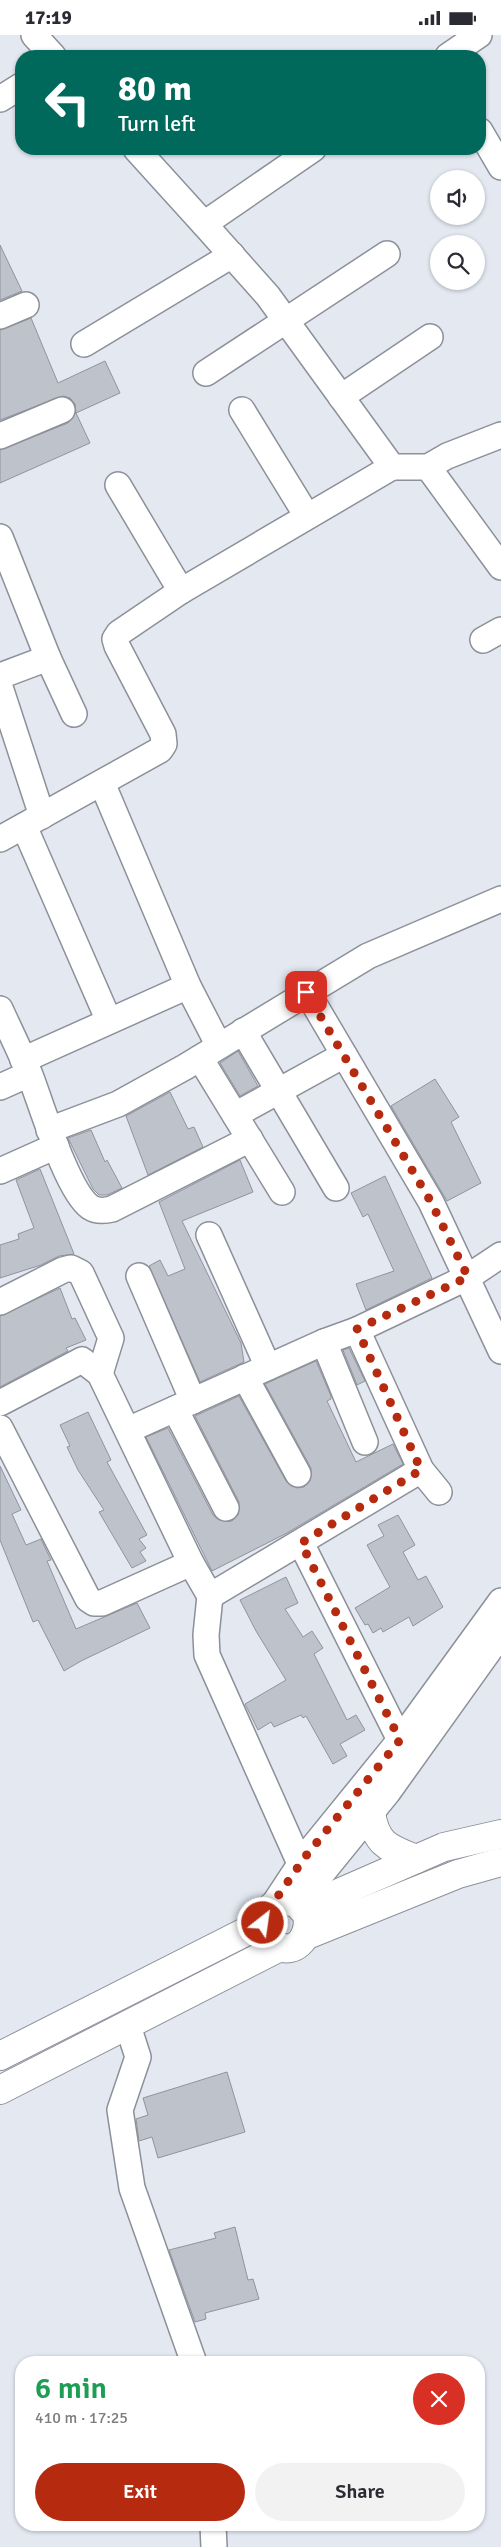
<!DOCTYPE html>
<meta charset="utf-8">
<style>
body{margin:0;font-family:Signika,sans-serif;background:#f2f2f3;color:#2b2b33;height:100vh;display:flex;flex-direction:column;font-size:19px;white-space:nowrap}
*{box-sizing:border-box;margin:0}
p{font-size:16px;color:#7c7c81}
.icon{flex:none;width:28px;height:28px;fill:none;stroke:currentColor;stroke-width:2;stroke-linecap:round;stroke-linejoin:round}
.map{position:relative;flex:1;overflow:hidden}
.drawer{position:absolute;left:15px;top:2321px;width:470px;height:175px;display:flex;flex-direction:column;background:#fff;border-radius:20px;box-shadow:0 1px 4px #0004}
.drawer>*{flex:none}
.guide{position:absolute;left:15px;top:15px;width:471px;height:105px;border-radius:20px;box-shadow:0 1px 4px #0004;background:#00695c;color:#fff;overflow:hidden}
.fabs{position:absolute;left:430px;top:135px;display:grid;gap:10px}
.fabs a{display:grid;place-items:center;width:55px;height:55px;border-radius:50%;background:#fff;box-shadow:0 1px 4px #0004;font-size:25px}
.pin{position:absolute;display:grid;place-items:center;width:42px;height:42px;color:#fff;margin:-21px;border-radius:10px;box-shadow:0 2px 8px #0006}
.me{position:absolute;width:55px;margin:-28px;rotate:30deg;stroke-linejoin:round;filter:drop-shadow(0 0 4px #0008)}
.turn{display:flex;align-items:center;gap:18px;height:105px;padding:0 20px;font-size:22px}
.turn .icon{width:65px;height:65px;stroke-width:2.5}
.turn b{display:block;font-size:35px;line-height:42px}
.round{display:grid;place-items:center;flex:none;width:52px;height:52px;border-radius:26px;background:#f2f2f3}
.overview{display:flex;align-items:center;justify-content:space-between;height:85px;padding:0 20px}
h1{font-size:30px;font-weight:600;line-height:38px;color:#1e9e55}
.cta{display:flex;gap:10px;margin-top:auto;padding:10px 20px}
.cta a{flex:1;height:58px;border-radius:30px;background:#b62a0f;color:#fff;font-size:20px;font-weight:600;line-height:58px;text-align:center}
.cta a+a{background:#f2f2f3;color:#2b2b33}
.status{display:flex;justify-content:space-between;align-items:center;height:35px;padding:0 25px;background:#fff;direction:ltr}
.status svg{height:14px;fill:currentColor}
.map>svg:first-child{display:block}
</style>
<div class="status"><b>17:19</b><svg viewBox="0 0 49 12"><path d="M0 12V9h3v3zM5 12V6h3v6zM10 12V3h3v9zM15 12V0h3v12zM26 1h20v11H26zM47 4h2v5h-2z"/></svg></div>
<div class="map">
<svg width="501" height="2512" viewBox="0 0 501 2512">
<rect width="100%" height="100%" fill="#e3e8f1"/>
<!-- building -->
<g fill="#bec2cb" stroke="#90949c">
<polygon points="0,210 22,256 0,265"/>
<polygon points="31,283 58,348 105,326 120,358 76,378 90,408 0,448 0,415 68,388 76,377 75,369 70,363 63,361 0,385 0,295"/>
<polygon points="238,1016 258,1051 240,1061 220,1028"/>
<polygon points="435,1044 459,1082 451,1087 481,1148 447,1166 391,1071"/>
<polygon points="170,1057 188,1094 194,1092 203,1112 148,1140 126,1081"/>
<polygon points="91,1095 105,1127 107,1125 122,1153 107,1160 99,1160 93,1154 68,1103"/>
<polygon points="240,1125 253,1157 182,1186 241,1308 244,1327 200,1347 149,1231 160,1225 168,1241 185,1234 159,1167"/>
<polygon points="40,1134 74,1219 59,1221 41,1230 0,1243 0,1210 19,1204 18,1199 34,1193 16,1145"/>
<polygon points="385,1141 432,1243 366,1275 356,1249 394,1236 368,1179 363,1182 351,1158"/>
<polygon points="60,1253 72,1284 75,1283 86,1305 66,1313 68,1316 0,1352 0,1281"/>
<polygon points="349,1313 365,1346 357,1350 343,1315"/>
<polygon points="316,1326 331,1361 331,1364 327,1366 356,1427 393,1409 403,1429 287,1498 212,1536 146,1402 168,1393 213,1480 219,1485 232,1486 238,1480 239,1467 195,1381 239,1361 286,1446 297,1453 304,1452 310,1446 311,1433 265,1349"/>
<polygon points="88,1377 111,1425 107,1427 147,1500 139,1504 146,1513 140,1517 146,1526 132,1533 99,1477 104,1475 78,1435 67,1412 70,1411 60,1390"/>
<polygon points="0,1431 21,1475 12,1479 26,1510 41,1504 51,1525 47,1526 76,1594 137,1568 150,1593 81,1626 64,1636 38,1585 33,1587 0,1505"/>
<polygon points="398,1480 415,1510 403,1517 418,1545 426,1541 443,1572 413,1591 409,1582 383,1597 381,1593 373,1598 368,1589 365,1590 355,1573 390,1552 367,1510 384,1501 378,1490"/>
<polygon points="286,1542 298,1568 285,1574 303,1602 312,1596 323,1613 314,1619 347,1685 356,1680 365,1695 340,1709 347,1721 333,1729 306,1681 303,1683 301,1680 274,1692 271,1687 258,1695 245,1669 286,1645 256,1596 240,1565"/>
<polygon points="227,2037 245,2097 158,2123 152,2102 139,2106 136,2084 148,2080 143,2063"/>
<polygon points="235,2192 248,2245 253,2244 259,2264 205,2278 206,2284 195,2287 169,2215 216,2203 214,2198"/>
</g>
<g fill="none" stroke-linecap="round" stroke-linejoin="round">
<!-- minor casing -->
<g stroke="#8c9099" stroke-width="28">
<g id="minor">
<polyline points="34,0 53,21"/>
<polyline points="448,21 479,0"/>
<polyline points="0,64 21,51"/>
<polyline points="480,96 501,132"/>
<polyline points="136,114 204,189 313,114"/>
<polyline points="204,189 268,261 392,432 428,432 447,421 501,400"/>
<polyline points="0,281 26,270"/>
<polyline points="84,309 232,220"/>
<polyline points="206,338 387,219"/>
<polyline points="341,362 430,302"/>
<polyline points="242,375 307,481"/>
<polyline points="0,401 62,375"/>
<polyline points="428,432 501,532"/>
<polyline points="118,450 181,556"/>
<polyline points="0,502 48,623 74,679"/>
<polyline points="483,605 501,595"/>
<polyline points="0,641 48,623"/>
<polyline points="0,652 42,781"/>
<polyline points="102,748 188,951 219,1011"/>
<polyline points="24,791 109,986"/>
<polyline points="0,804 160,715 164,709 163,699 117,611 115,604 119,598 181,556 392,432"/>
<polyline points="307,957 431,1167 501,1316"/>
<path d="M0 974C10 996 21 1018 30 1040 41 1068 67 1156 90 1172 96 1176 104 1176 112 1174L250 1104"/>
<polyline points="243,996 336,1153"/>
<polyline points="200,1023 282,1157"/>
<polyline points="23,1025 188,951"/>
<polyline points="0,1052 29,1039"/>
<polyline points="235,1080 344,1020"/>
<polyline points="49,1095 118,1069 185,1032 368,921 501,864"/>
<polyline points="0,1136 56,1111"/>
<polyline points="209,1200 268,1332"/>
<polyline points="139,1241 193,1366"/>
<polyline points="0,1267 63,1235 71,1233 81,1238 111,1303 100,1339"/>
<polyline points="324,1307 365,1407"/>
<polyline points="245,1342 298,1439"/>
<polyline points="0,1368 82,1325 100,1339 191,1528 102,1568 94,1568 88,1564 0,1393"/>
<polyline points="175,1374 226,1473"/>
<polyline points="128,1395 324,1307 357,1295"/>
<polyline points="439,1457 421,1435 357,1295 468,1242 501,1220"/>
<polyline points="301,1508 400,1705"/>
<polyline points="191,1528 210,1561 421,1435"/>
<polyline points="210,1561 206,1600 207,1620 306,1842"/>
<polyline points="297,1869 388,1757 501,1599"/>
<polyline points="272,1872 305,1822 400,1705 501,1566"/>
<polyline points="128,1991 138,2022 120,2075 132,2153 194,2328"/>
<polyline points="213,2490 214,2512"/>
</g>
</g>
<!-- major casing -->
<g stroke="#8c9099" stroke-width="30">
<g id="major">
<path d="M371 1778C376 1810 389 1813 416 1824"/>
<polyline points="302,1874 444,1812 501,1799"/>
<polyline points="307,1900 458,1839 501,1827"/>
<path d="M0 2021 263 1888C265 1878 271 1869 282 1867 327 1860 307 1940 267 1904L263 1888"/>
<polyline points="0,2055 280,1912"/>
</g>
</g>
<!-- minor -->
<use href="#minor" stroke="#fff" stroke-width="25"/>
<!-- major -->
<use href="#major" stroke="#fff" stroke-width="28"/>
</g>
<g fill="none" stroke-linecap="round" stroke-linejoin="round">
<!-- route -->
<polyline stroke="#b62a0f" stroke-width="9" stroke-dasharray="0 16.2" points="263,1888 269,1874 305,1822 400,1705 301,1508 421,1435 357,1294 468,1242 431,1167 306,957"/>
</g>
</svg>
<div class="fabs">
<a><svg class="icon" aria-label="sound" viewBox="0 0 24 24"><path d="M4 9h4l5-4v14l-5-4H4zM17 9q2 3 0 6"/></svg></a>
<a><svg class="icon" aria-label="search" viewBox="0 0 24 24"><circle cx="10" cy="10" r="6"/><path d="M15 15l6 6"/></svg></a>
</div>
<div class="pin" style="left:306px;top:957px;background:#d93025"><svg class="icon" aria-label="arrive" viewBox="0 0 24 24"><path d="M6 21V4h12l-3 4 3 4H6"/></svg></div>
<svg class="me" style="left:263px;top:1888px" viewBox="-20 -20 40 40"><circle r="17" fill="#b62a0f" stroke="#fff" stroke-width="3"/><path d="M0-11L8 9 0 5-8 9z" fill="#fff"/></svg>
<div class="guide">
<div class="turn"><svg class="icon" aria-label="left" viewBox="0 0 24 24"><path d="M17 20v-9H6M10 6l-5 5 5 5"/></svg><div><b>80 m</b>Turn left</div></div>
</div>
<section class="drawer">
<div class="overview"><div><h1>6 min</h1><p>410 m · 17:25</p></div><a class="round" style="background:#d93025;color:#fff"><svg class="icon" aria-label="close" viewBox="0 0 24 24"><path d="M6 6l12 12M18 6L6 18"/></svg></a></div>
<div class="cta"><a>Exit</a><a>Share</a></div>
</section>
</div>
